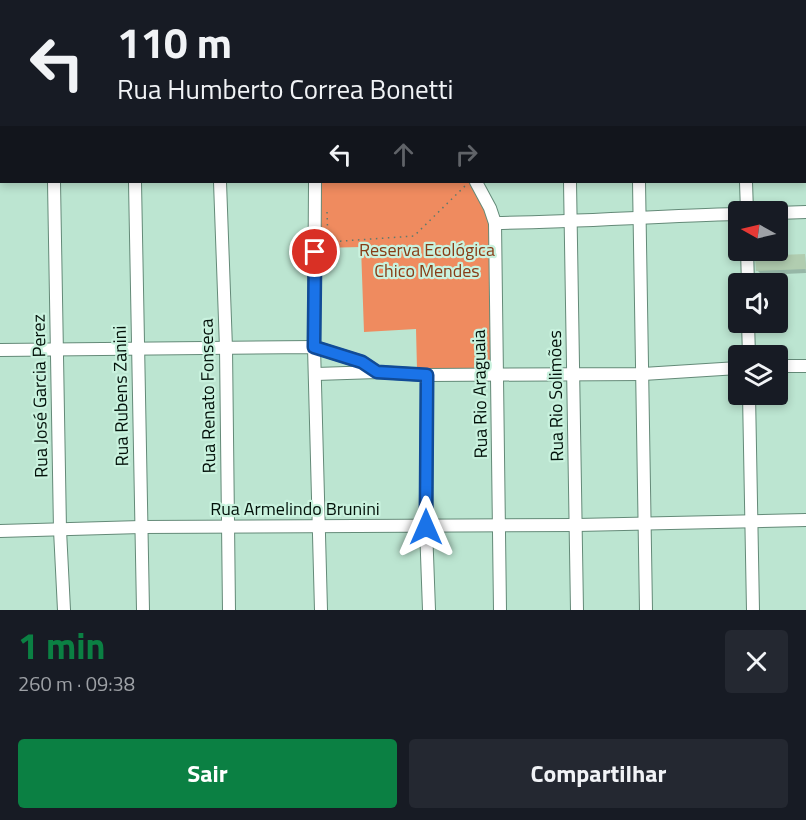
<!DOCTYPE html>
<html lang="pt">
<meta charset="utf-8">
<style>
body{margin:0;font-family:"Titillium Web",sans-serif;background:#242831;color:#f1f3f6;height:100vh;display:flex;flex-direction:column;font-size:22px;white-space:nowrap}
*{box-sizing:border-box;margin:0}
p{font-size:20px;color:#9ea1a6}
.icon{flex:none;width:33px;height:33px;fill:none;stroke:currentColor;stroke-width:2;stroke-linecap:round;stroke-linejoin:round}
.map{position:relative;height:610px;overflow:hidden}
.details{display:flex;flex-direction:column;background:#171b24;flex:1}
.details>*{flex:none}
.banner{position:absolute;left:0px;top:0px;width:807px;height:183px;box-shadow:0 3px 9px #0003;background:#171b24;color:#f1f3f6;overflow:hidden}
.needle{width:39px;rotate:278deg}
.fabs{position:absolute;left:728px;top:201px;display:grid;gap:12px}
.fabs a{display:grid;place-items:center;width:60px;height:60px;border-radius:6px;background:#171b24;box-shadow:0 3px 9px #0003;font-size:30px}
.pin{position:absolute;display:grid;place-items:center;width:51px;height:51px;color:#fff;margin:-26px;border:3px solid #fff;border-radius:50%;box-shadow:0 2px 6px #0007}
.me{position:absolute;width:66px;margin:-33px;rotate:0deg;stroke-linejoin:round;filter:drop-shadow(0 0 4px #0008)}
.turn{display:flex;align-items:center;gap:21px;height:126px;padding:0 18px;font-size:27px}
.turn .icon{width:78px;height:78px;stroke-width:2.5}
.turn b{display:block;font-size:42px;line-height:51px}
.lanes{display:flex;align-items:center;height:57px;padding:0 18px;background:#0003;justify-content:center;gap:30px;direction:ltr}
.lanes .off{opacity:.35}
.round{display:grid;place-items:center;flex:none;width:63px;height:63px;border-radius:6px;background:#242831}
.overview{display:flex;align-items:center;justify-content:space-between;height:102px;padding:0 18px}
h1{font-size:36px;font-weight:700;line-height:45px;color:#0b8043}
.primary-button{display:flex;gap:12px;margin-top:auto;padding:12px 18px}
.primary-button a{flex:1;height:69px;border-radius:6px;background:#0b8043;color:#fff;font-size:24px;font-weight:700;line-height:69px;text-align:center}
.primary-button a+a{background:#242831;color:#f1f3f6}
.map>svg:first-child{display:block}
</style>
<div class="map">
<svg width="806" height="610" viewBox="0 0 806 610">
<rect width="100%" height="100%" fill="#bce5d1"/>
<!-- green -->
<polygon fill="#ef8b5f" points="319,182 472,182 490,223 493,364 489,368 417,369 416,329 364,332 361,247 318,248"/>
<!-- shadow -->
<polygon fill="#0003" points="805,255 806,273 762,275 757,270"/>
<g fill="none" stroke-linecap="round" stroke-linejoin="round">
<!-- stream -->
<polyline stroke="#18829e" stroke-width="3" points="309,0 309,2"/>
</g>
<!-- building -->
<polygon fill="#b1cdb0" points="805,254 806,269 756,271 755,256"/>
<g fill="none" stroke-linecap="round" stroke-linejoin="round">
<!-- minor casing -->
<g stroke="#648a78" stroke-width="14">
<g id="minor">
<polyline points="51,0 51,2"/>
<polyline points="131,0 131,2"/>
<polyline points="216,0 216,2"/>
<polyline points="569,0 569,2"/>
<polyline points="636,0 636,2"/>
<polyline points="742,0 742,2"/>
<polyline points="419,2 419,0"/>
<polyline points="0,75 2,75"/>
<polyline points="54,182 60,530 64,610"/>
<polyline points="135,182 143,610"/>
<polyline points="220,182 226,348 229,610"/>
<polyline points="315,182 314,347 321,610"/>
<polyline points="476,182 490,208 495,223 500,610"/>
<polyline points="570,182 577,610"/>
<polyline points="639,182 646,610"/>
<polyline points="746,182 747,212"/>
<polyline points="777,213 806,212"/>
<path d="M495 223C576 222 657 216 738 214"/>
<polyline points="747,250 748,284"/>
<polyline points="748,322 749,356"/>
<polyline points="0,350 314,347 362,362 377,372"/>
<polyline points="777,366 806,366"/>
<polyline points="316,374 377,372 427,375 643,374 738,368"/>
<polyline points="427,375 426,527 429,610"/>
<polyline points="749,394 753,610"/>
<polyline points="0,531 141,527 577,525 806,520"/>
</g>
</g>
<!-- path -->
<g stroke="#5f7a6d" stroke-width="1.5" stroke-dasharray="1.5 4.5" stroke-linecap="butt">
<polyline points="230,0 230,2"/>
<polyline points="327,212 328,242 414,236 465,186"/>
</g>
<!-- minor -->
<use href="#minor" stroke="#fff" stroke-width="12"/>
</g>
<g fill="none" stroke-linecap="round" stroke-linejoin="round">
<!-- route casing -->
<g stroke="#114b97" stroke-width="15">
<polyline id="route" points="315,252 314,347 362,362 377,372 427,375 426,527"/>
</g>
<!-- route -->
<use href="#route" stroke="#1a73e8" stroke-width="10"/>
</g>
<g text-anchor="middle" stroke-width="4.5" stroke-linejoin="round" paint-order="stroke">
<!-- park labels -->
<g font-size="18" fill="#873c16" stroke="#c9f2de">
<text x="427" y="256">Reserva Ecológica<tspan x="427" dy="21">Chico Mendes</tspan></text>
</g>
<!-- street labels -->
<g font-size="18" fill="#03110a" stroke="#c9f2de">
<text transform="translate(480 394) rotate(-91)" y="6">Rua Rio Araguaia</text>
<text transform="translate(40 396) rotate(-91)" y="6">Rua José Garcia Perez</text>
<text transform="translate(121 396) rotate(-91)" y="6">Rua Rubens Zanini</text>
<text transform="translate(208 396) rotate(-91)" y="6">Rua Renato Fonseca</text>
<text transform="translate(556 396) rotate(-91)" y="6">Rua Rio Solimões</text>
<text x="295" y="515">Rua Armelindo Brunini</text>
</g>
</g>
</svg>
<div class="fabs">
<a><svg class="needle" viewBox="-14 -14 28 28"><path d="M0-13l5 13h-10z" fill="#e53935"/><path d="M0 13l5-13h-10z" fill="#9ea1a6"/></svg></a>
<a><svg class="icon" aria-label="sound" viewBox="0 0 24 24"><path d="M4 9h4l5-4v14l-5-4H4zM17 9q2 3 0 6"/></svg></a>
<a><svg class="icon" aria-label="layers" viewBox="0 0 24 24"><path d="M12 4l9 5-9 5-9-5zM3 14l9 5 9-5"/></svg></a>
</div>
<div class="pin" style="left:315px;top:252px;background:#d93025"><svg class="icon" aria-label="arrive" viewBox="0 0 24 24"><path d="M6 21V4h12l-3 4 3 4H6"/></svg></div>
<svg class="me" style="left:426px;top:527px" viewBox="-20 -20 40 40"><path d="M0-17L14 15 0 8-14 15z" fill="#1a73e8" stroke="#fff" stroke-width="4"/></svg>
<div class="banner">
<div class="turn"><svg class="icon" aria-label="left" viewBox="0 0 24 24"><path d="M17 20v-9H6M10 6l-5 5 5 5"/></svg><div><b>110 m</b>Rua Humberto Correa Bonetti</div></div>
<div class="lanes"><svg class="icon" aria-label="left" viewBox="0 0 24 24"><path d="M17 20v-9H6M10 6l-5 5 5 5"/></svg><svg class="icon off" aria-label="ahead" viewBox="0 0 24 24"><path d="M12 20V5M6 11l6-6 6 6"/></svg><svg class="icon off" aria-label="right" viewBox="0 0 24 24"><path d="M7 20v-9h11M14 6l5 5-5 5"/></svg></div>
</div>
</div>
<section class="details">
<div class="overview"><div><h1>1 min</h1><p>260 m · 09:38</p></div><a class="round"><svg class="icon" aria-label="close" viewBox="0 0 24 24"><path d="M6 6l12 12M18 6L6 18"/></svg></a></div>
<div class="primary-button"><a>Sair</a><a>Compartilhar</a></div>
</section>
